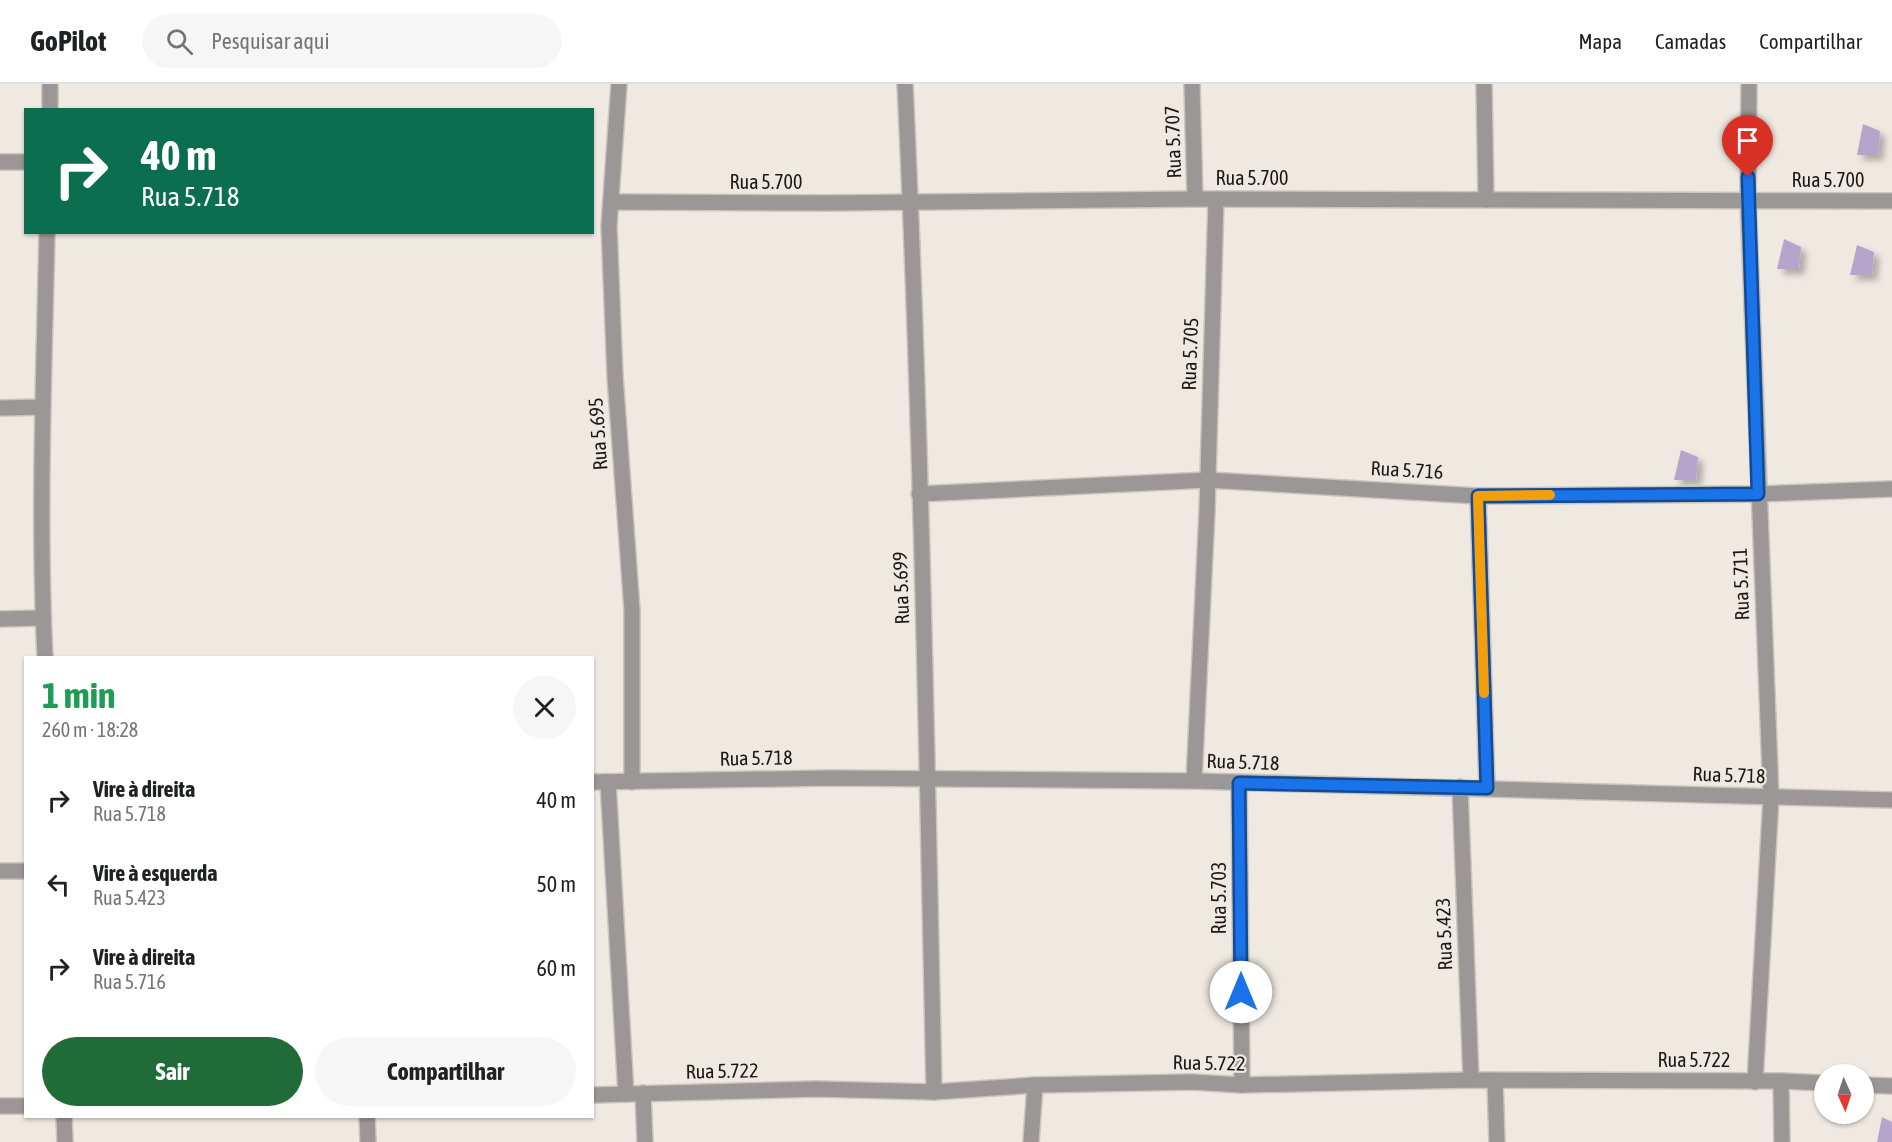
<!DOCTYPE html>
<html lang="pt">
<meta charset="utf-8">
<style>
body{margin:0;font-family:"Asap Condensed",sans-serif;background:#f6f6f6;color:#202124;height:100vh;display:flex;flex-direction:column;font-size:22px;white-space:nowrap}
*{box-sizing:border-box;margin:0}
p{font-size:20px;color:#757577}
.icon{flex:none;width:33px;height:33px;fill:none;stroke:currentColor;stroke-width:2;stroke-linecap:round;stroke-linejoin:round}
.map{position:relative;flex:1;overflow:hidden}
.drawer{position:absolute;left:24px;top:572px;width:570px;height:462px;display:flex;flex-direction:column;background:#fff;border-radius:0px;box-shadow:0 2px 4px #0004}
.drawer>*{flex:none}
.hud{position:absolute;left:24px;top:24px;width:570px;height:126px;border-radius:0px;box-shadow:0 2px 4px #0004;background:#0b6e4f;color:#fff;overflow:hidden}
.needle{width:39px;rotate:177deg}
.fabs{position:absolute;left:1814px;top:980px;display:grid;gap:12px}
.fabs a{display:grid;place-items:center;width:60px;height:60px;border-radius:50%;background:#fff;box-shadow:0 2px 4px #0004;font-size:30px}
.pin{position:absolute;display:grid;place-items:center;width:51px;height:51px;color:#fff;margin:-62px -26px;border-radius:50% 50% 50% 0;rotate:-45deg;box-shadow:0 0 6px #0007}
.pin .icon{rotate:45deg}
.me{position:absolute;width:66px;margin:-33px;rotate:0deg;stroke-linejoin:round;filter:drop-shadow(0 0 4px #0008)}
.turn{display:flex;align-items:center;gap:21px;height:126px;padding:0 18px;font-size:27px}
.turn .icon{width:78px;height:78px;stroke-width:2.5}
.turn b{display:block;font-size:42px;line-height:51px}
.round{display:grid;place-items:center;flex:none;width:63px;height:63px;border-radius:32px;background:#f6f6f6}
.overview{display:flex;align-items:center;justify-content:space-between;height:102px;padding:0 18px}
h1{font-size:36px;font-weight:700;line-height:45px;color:#1e9e55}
.cta{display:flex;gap:12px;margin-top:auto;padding:12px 18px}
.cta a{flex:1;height:69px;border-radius:36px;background:#216b39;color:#fff;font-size:24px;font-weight:700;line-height:69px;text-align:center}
.cta a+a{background:#f6f6f6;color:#202124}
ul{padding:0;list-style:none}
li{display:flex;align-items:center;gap:18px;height:84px;padding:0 18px}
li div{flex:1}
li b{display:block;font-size:22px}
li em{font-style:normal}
header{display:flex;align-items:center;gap:36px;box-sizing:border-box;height:84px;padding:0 30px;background:#fff;border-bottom:2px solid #e0e0e0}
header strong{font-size:28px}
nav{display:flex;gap:33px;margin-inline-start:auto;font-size:21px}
.search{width:420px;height:54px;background:#f6f6f6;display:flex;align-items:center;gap:15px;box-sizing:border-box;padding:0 21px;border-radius:33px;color:#757577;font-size:22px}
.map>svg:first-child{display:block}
</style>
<header>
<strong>GoPilot</strong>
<div class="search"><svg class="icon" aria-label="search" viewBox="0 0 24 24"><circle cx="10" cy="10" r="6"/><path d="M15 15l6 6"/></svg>Pesquisar aqui</div>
<nav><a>Mapa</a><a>Camadas</a><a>Compartilhar</a></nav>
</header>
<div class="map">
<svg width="1892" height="1058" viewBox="0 0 1892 1058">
<defs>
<filter id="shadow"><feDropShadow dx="5.5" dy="5.5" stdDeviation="3" flood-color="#0004"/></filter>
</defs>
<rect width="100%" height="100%" fill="#f0e9e2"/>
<!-- building -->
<g fill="#b6a5ca" filter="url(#shadow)">
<polygon points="1863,40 1880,47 1878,71 1857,71"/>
<polygon points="1784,155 1801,163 1799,185 1777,185"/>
<polygon points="1857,161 1874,168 1872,191 1850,191"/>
<polygon points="1681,366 1698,373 1696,396 1674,396"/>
<polygon points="1882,1033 1892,1038 1892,1058 1877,1058"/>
</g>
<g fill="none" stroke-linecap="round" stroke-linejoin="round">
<!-- street casing -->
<g stroke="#cac4bd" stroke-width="18">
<g id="street">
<polyline points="619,0 609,142 615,292 632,526 632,698"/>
<path d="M905 0C921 336 927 672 934 1008"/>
<polyline points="1192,0 1195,115"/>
<polyline points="1484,0 1486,116"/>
<polyline points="1749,0 1748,117 1771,713 1755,998"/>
<polyline points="50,26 50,0"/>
<polyline points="0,78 26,78"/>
<polyline points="611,118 830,119 1195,115 1892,117"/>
<polyline points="0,324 43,323"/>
<polyline points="919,410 1208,396 1478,412 1758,410 1892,405"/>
<polyline points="1478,412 1487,704"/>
<polyline points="0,535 43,534"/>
<path d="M45 573C38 432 44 290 47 148"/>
<polyline points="1194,697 1207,427 1216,115"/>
<polyline points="592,698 831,694 1194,697 1892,716"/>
<polyline points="608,698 626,1010"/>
<polyline points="1239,699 1242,1001"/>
<polyline points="1460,703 1471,996"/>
<polyline points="0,787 26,787"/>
<polyline points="1495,996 1497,1058"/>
<polyline points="1781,997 1782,1058"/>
<polyline points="1863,1001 1892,1002"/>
<polyline points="643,1009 645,1058"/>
<polyline points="592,1011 816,1005 934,1008 1035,1001 1192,998 1242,1001 1471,996 1781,997 1824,999"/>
<polyline points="0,1022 26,1022"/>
<polyline points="64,1032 65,1058"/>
<polyline points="367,1032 368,1058"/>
<polyline points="1031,1058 1035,1001"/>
</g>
</g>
<!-- street -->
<use href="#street" stroke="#9b9797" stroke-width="15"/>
</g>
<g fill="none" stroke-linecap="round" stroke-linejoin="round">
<!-- route casing -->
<g stroke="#114b97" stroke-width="15">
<polyline id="route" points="1241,908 1239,699 1487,704 1478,412 1758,410 1748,93"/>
</g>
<!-- route -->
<use href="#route" stroke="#1a73e8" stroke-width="10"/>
<!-- slow -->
<polyline stroke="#f59e0b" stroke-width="10" points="1484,609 1478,412 1550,411"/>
</g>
<g text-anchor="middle" stroke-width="4.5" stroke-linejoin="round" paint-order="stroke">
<!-- street labels -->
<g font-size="20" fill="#1b1916" stroke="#f0e9e2">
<text transform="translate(1173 58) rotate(-92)" y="7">Rua 5.707</text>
<text x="1252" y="101">Rua 5.700</text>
<text x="1828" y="103">Rua 5.700</text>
<text x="766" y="105">Rua 5.700</text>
<text transform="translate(1190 270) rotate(-88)" y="7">Rua 5.705</text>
<text transform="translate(598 350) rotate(-94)" y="7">Rua 5.695</text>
<text transform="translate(1407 386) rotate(3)" y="7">Rua 5.716</text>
<text transform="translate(1741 500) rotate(-92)" y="7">Rua 5.711</text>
<text transform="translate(901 504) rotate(-92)" y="7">Rua 5.699</text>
<text transform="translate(756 674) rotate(-1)" y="7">Rua 5.718</text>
<text transform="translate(1243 678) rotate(2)" y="7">Rua 5.718</text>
<text transform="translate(1729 691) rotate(2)" y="7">Rua 5.718</text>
<text transform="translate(1219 814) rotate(-90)" y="7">Rua 5.703</text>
<text transform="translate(1444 850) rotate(-92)" y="7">Rua 5.423</text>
<text x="1694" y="983">Rua 5.722</text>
<text transform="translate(1209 979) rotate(1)" y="7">Rua 5.722</text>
<text transform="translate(722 987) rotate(-1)" y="7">Rua 5.722</text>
</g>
</g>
</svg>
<div class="fabs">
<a><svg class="needle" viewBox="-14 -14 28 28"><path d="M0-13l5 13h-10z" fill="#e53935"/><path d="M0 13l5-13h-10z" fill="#757577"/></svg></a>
</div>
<div class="pin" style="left:1748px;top:93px;background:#d93025"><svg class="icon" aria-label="arrive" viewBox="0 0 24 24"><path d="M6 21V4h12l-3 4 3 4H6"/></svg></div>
<svg class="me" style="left:1241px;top:908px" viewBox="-20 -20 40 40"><circle r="19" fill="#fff"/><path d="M0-13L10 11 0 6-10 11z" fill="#1a73e8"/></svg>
<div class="hud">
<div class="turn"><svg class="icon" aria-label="right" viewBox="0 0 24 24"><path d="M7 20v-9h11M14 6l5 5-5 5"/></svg><div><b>40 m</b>Rua 5.718</div></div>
</div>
<section class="drawer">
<div class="overview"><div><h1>1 min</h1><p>260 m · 18:28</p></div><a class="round"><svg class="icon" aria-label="close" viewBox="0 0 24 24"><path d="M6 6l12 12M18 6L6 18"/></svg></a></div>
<ul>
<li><svg class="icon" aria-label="right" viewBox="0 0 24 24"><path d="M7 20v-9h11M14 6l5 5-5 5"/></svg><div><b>Vire à direita</b><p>Rua 5.718</p></div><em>40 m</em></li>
<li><svg class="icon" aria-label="left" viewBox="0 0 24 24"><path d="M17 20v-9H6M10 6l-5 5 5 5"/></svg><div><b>Vire à esquerda</b><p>Rua 5.423</p></div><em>50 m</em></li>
<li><svg class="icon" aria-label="right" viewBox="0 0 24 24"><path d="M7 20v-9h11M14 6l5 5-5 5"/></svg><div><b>Vire à direita</b><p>Rua 5.716</p></div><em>60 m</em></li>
</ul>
<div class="cta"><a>Sair</a><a>Compartilhar</a></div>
</section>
</div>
